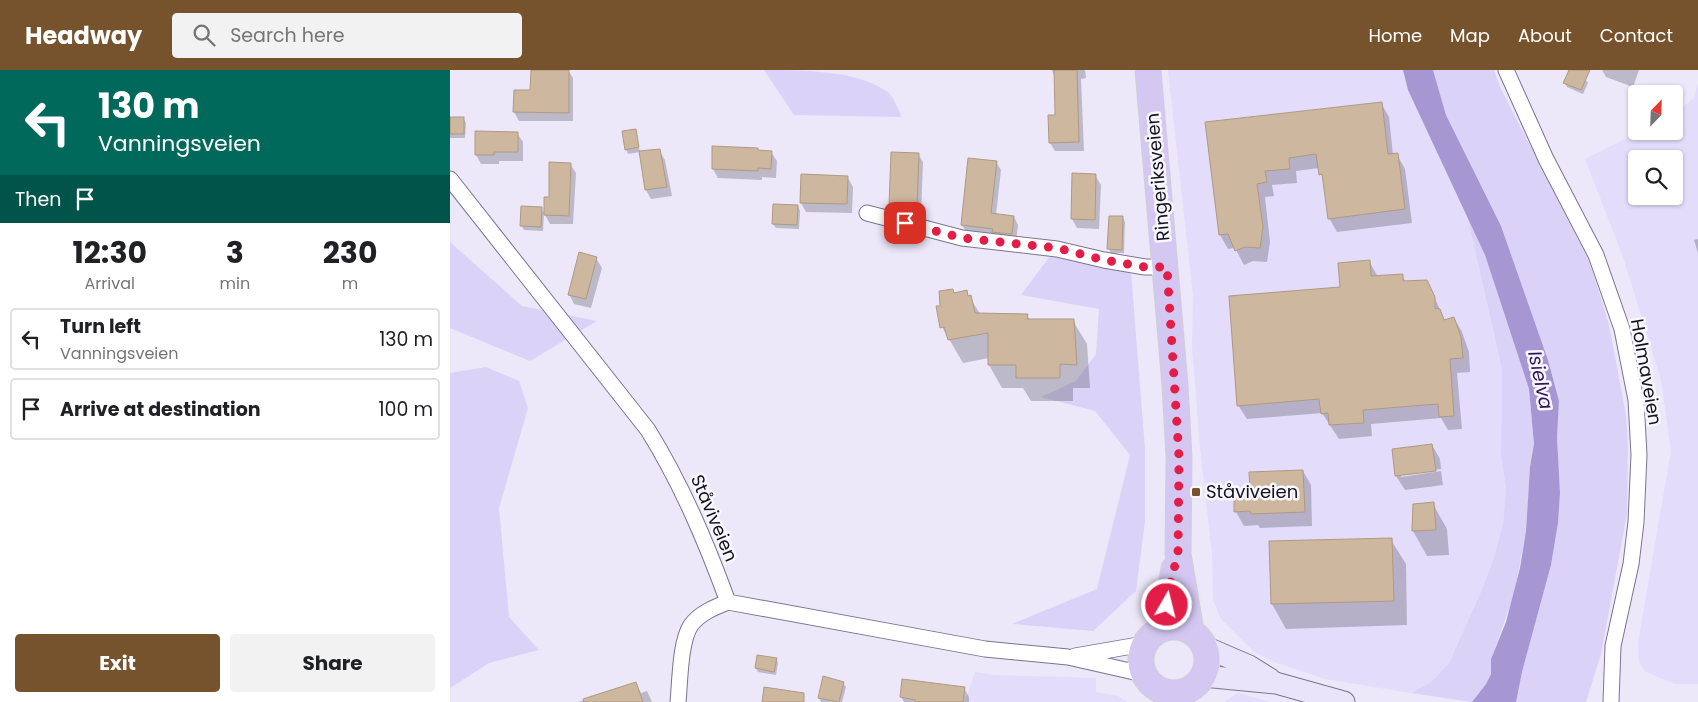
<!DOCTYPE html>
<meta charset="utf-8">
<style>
body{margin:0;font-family:Poppins,sans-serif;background:#f2f2f2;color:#202124;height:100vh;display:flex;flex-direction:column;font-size:19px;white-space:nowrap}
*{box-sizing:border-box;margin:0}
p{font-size:16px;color:#757577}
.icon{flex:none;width:28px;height:28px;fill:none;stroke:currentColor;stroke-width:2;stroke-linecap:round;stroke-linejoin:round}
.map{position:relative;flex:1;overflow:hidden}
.panel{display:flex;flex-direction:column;background:#fff;width:450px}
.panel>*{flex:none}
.banner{background:#00695c;color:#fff;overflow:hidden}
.needle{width:32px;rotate:23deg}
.tools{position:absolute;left:1178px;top:15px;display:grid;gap:10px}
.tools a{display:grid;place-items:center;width:55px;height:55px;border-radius:5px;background:#fff;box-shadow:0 1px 4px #0004;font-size:25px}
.pin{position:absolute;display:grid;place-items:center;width:42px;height:42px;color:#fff;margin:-21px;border-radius:10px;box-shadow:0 2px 8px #0006}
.me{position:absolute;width:55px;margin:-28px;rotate:8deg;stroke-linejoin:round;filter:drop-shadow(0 0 4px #0008)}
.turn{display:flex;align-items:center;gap:18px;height:105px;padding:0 15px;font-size:22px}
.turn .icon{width:65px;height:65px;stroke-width:2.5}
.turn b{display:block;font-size:35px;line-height:42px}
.then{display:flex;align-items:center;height:48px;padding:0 15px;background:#0003;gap:10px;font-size:19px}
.eta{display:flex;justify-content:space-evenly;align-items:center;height:85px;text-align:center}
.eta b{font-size:30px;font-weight:700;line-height:35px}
.action{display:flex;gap:10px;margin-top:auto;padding:10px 15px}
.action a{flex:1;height:58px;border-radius:5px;background:#76532c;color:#fff;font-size:20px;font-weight:700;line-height:58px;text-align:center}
.action a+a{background:#f2f2f2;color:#202124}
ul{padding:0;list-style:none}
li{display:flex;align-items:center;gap:15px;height:62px;margin:0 10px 8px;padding:0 5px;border:2px solid #e0e0e0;border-radius:5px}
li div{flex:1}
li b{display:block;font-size:19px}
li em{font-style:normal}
header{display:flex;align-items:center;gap:30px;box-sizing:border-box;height:70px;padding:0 25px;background:#76532c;color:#fff}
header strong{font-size:24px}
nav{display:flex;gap:28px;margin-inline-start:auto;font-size:18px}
.search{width:350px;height:45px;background:#f2f2f2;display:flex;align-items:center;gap:12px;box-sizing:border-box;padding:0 18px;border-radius:5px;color:#757577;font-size:19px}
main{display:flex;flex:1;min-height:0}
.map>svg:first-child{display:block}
</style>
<header>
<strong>Headway</strong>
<div class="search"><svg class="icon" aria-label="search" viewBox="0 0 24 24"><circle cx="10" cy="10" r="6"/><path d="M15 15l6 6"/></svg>Search here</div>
<nav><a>Home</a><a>Map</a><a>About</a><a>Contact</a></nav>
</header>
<main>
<section class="panel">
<div class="banner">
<div class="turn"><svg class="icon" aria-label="left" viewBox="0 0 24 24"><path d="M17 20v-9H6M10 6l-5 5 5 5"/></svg><div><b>130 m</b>Vanningsveien</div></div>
<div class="then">Then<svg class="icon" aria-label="arrive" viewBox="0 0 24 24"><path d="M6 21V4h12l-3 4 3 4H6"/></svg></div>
</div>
<div class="eta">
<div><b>12:30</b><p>Arrival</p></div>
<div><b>3</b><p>min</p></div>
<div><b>230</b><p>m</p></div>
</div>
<ul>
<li><svg class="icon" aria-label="left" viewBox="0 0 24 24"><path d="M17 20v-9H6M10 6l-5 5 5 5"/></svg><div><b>Turn left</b><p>Vanningsveien</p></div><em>130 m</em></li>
<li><svg class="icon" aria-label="arrive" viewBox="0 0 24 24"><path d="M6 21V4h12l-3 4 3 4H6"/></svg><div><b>Arrive at destination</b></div><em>100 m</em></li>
</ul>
<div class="action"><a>Exit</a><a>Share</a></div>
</section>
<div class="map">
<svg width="1248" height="632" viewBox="0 0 1248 632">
<rect width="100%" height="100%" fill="#ece8fa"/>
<!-- built -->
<g fill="#e3dcfa" fill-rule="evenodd">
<polygon points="718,0 953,0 958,20 1017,145 1052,299 1051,387 1056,418 1053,454 1044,488 1030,524 999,593 981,612 961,623 875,609 824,592 804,582 771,549 763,530 762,485 750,378 742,276 743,225"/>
<path d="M1248 13V614H1225L1196 602 1189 592 1188 573 1221 381 1211 310 1173 187 1135 89 1191 61H1224V45L1244 28ZM1186 89H1224V126H1186Z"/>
<polygon points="525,602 543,605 646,608 646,622 668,626 677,632 515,632"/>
<polygon points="788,623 820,632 774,632"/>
</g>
<!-- green -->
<g fill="#dbd2f8">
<path d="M314 0C350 0 410 0 439 23 444 28 448 40 452 47L344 45Z"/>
<polygon points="983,0 1044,0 1050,17 1140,193 1159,255 1176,345 1178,376 1177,444 1151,584 1136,632 1066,632 1072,602 1101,495 1108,453 1110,423 1107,367 1109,331 1098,290 1051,156 996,45"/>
<polygon points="1017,145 1035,185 1079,319 1084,374 1080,397 1076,461 1064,525 1041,589 1041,604 1036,614 1022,632 961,623 981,612 999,593 1030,524 1044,488 1053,454 1056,418 1051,387 1052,299"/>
<polygon points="0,172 72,236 147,251 80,291 0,258"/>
<polygon points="600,186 681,202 695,379 695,451 686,521 643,561 562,554 647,519 680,385 645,341 591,327 626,311 646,284 649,239 571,225"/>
<polygon points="36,297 69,311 78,338 49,438 59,547 89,580 39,593 0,618 0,303"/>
</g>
<!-- water -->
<polygon fill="#a696d2" points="953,0 983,0 996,45 1051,156 1098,290 1109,331 1107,367 1110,423 1108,453 1101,495 1072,602 1066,632 1022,632 1036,614 1041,604 1041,589 1056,552 1070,498 1076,461 1080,397 1084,374 1079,319 1035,185 958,20"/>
<!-- shadow -->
<g fill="#0003">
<polygon points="82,0 118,0 123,8 123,51 69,51 64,42 65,21 81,22"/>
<polygon points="602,0 635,0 636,8 631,9 634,81 605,81 600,73 607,46 605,8"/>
<polygon points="1152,0 1189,0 1183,17 1156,7"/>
<polygon points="1135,9 1138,13 1133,24 1117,17 1115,13"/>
<polygon points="931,33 939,47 943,85 947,85 955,99 962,153 887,162 879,148 875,113 869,98 846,101 847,113 822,115 824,126 815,127 820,172 817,192 803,191 794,195 785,178 778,179 770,165 757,53"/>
<polygon points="0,48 13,48 16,53 15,68 0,68"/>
<polygon points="185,61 190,82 178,84 176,79"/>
<polygon points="67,63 73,72 73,91 49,91 49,94 31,94 26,85"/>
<polygon points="308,79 309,81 321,82 327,91 326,108 312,107 312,110 268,108 263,99"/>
<polygon points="209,80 215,90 222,126 201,129 196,120"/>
<polygon points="468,84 473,92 471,144 445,144 441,136"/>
<polygon points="546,92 551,100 546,145 564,147 568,155 566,172 517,163 512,155"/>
<polygon points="120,94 126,103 123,154 100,154 95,145 100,129"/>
<polygon points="645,105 651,115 649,159 627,158 622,149"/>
<polygon points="398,108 403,117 402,143 356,142 351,133"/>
<polygon points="348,136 350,141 349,159 326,158 323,154"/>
<polygon points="91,138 94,142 93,161 74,160 71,155"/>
<polygon points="673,148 675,152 674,183 661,183 659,179"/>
<polygon points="1248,169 1248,183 1244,170"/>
<polygon points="146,188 152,198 141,238 124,234 119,224"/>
<polygon points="919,191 928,207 952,205 956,212 977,211 995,251 1004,248 1012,262 1019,282 1020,302 1007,303 1012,359 998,360 991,348 921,354 922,366 889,369 872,343 797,349 788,335 891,219"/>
<polygon points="516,222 531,245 577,245 580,250 623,251 637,274 640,318 623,318 623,331 581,331 573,318 552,318 539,295 539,288 513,293 492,257 491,236 504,224"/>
<polygon points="982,375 990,389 991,399 951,404 951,407 991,401 993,415 955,420 946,406 943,380"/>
<polygon points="853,401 861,415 862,456 810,458 808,455 794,456 786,442 801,421"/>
<polygon points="983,434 997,459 999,485 977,486 963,461 964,435"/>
<polygon points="941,470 956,494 957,555 836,559 822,534"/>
<polygon points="326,589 328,593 326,605 308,602 306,598"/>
<polygon points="185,613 191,623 197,621 202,632 128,632"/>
<polygon points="393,613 396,617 392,632 371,632 369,628"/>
<polygon points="514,618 519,627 519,632 454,632 451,627"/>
</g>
<!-- building -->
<g fill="#ceb79f" stroke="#af9982">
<polygon points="81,0 119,0 119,43 63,42 64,20 80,20"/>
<polygon points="604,0 627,0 629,72 599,73 598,45 605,45"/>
<polygon points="1119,0 1140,0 1131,20 1113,13"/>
<polygon points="932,32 938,84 948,83 955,139 878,149 872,104 869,105 866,84 839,88 840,99 815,101 817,112 807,114 813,157 810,178 795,177 785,181 778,164 769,165 755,52"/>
<rect x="0" y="47" width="14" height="17"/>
<polygon points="186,59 189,77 175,80 172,61"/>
<polygon points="25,61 68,62 68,82 44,82 44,85 25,85"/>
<polygon points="262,76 308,78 308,80 322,81 321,99 308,98 308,101 262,99"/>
<polygon points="210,79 217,117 195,120 189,81"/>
<polygon points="441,82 469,83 467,137 439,136"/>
<polygon points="518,88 547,91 541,143 564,146 562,164 542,162 543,159 511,155"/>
<polygon points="99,92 121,93 119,146 94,145 94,127 99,127"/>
<polygon points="622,103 646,104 645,150 621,149"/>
<polygon points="351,104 398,106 397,134 350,133"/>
<polygon points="323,134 348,135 347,155 322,154"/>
<polygon points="71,136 92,137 91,157 70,156"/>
<polygon points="659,146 673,146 672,180 657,179"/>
<polygon points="129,182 147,187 136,229 118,225"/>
<polygon points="920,190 921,206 953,204 953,211 977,210 985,227 985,238 990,239 994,250 1004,247 1011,267 1013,288 1000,289 1004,346 989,347 988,334 913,340 914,353 879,355 878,343 871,344 869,329 787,336 779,226 890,217 888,193"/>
<polygon points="503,219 504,223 517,220 518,226 521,225 525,243 578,244 577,249 624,249 627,295 610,294 610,308 566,308 566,295 538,295 538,263 498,270 494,257 490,258 486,236 490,236 489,221"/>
<polygon points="982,374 986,401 945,406 942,379"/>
<polygon points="853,400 855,442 801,444 800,441 784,442 784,420 800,419 799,402"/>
<polygon points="984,432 986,460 962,461 963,434"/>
<polygon points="942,468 944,531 821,534 819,471"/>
<polygon points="307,585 327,588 324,602 305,598"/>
<polygon points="373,606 394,612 389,632 368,628"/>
<polygon points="452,609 515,617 513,632 465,632 465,630 450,627"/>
<polygon points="186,612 193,632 134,632 133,629"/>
<polygon points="314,617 354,623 354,632 312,632"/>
</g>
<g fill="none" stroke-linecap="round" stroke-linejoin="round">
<!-- street casing -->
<g stroke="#7b748f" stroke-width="17">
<g id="street">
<polyline points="1056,0 1096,89 1146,185 1172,259 1186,330 1189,385 1186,452 1181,494 1163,576 1161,632"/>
<path d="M0 109 198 360C232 415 256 472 278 532L535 579 618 587 693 604"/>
<polyline points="417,143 512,168 607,179 654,190 695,197 717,197"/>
<polyline points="625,586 694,574"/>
<path d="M228 632C230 612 230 571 241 555 250 543 265 537 278 532"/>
</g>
</g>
<!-- secondary casing -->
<g stroke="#7b748f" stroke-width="23">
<g id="secondary">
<polyline points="755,577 799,596 820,609"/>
<polyline points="753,606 826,613 894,632"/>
</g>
</g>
<!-- primary casing -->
<g stroke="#d0d0d2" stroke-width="27">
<g id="primary">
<polyline points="698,0 725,315 729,387 728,484 741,561"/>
<circle cx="724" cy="590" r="33"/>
<polyline points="713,558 724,499"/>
</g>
</g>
<!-- street -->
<use href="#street" stroke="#fff" stroke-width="15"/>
<!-- secondary -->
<use href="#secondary" stroke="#e9e4f9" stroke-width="21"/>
<!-- primary -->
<use href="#primary" stroke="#d4c8f2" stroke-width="25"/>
</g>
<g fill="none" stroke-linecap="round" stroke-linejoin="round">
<!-- route -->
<polyline stroke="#e11d48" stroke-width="9" stroke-dasharray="0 16.2" points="455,153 512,168 607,178 654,190 695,197 717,197 729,387 728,484 721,510 717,535"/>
</g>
<!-- markers -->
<rect fill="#76532c" stroke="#f8f7fd" stroke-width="2" x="741" y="417" width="10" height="10" rx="2.5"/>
<g text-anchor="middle" stroke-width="5" stroke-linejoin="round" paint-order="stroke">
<!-- street labels -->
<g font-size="18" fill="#14121c" stroke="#f8f7fd">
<text transform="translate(708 107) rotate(-95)" y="6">Ringeriksveien</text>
<text transform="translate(1196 302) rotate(80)" y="6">Holmaveien</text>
<text transform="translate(264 448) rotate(67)" y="6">Ståviveien</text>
</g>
<!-- poi labels -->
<g font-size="18" fill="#14121c" stroke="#f8f7fd" text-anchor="start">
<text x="756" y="428">Ståviveien</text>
</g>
<!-- water labels -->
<g font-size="19" font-style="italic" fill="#31155c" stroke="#f8f7fd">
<text transform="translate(1091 310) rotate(78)" y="7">Isielva</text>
</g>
</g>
</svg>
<div class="tools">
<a><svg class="needle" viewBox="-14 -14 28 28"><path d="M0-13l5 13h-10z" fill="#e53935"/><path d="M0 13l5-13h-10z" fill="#757577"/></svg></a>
<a><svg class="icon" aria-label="search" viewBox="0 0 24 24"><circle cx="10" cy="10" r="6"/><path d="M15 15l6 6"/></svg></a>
</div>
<div class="pin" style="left:455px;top:153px;background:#d93025"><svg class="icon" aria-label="arrive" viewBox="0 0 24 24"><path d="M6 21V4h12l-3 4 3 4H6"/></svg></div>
<svg class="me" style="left:717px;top:535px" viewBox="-20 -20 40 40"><circle r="17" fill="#e11d48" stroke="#fff" stroke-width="3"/><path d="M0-11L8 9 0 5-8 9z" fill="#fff"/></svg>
</div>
</main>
